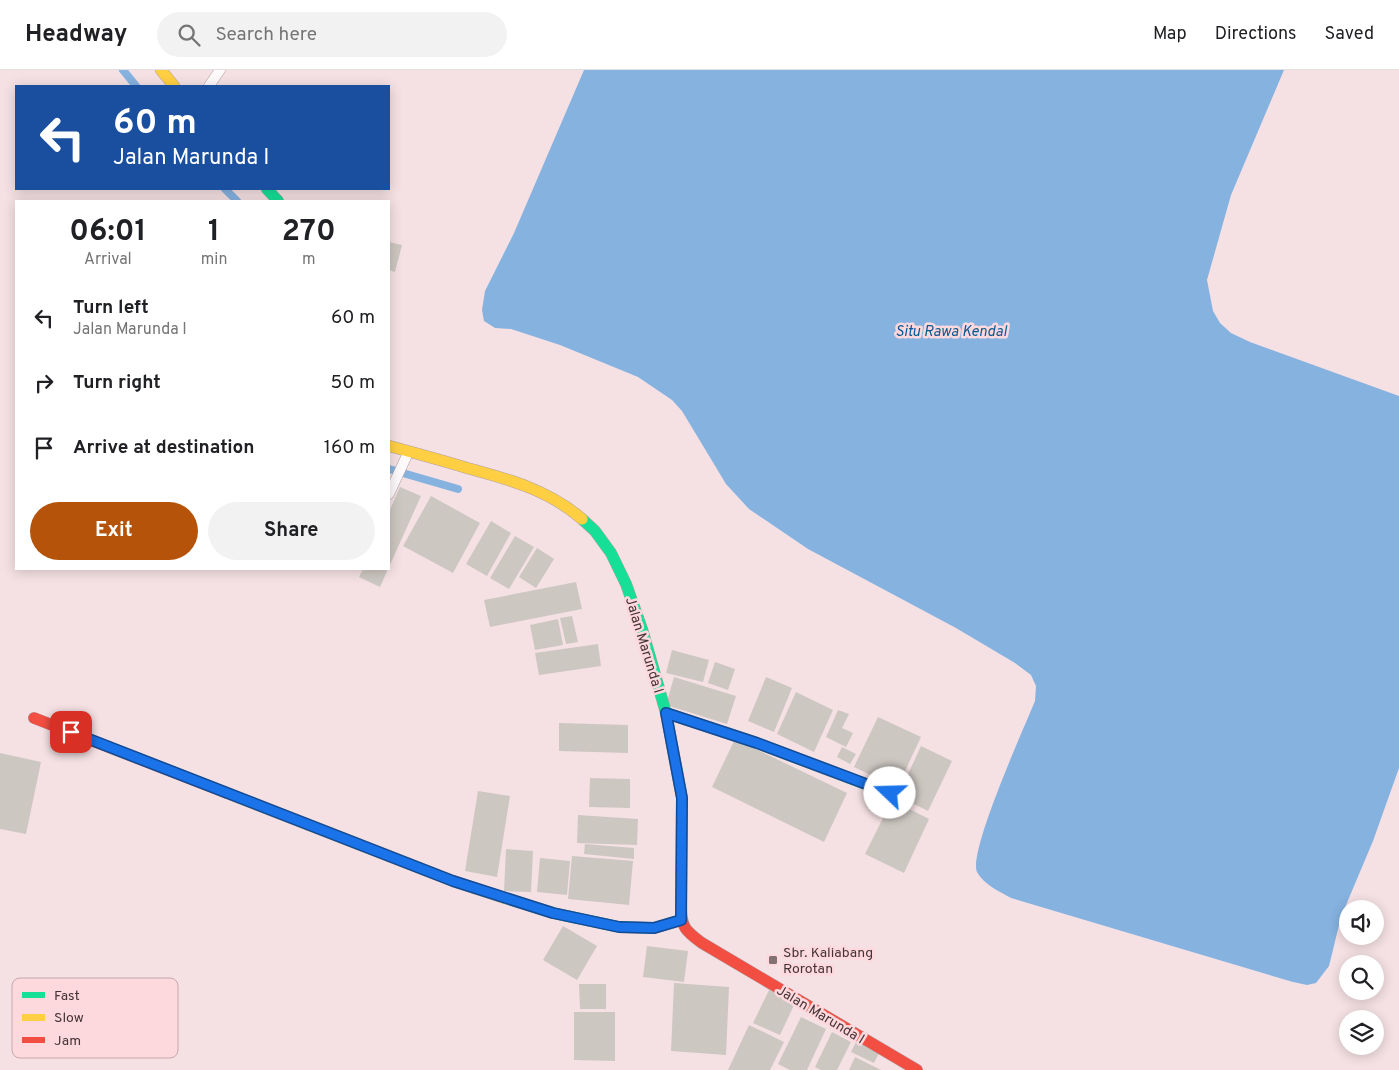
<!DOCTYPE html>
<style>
body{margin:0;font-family:Overpass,sans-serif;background:#f2f2f2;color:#202124;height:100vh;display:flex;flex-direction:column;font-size:19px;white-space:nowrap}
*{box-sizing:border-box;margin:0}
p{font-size:16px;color:#757577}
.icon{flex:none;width:28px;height:28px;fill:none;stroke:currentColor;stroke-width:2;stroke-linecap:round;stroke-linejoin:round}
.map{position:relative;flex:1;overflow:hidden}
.details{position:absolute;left:15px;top:130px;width:375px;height:370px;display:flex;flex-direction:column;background:#fff;border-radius:0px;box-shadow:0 2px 12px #0003}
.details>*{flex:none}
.hud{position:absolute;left:15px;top:15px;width:375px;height:105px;border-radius:0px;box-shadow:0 2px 12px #0003;background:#1a4fa0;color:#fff;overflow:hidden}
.fabs{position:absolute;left:1339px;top:830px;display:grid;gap:10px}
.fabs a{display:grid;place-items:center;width:45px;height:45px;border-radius:50%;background:#fff;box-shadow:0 2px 12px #0003;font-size:25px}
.pin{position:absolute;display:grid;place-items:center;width:42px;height:42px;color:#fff;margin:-21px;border-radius:10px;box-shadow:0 2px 8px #0006}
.me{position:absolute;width:55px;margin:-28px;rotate:291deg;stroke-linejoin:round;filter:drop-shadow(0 0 4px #0008)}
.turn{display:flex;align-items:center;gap:18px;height:105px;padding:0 15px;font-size:22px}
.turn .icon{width:65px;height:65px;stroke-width:2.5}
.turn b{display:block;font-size:35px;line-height:42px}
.eta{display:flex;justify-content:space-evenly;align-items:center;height:85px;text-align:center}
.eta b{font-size:30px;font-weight:700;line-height:35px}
.action{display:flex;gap:10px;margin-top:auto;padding:10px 15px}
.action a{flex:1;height:58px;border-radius:30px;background:#b45309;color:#fff;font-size:20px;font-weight:700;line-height:58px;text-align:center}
.action a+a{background:#f2f2f2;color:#202124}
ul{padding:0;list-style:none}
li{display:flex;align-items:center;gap:15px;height:65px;padding:0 15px}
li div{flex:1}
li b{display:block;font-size:19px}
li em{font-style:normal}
header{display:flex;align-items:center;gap:30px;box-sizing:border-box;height:70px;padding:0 25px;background:#fff;border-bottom:1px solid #e0e0e0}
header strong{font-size:24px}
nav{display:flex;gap:28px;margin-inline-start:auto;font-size:18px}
.search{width:350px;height:45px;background:#f2f2f2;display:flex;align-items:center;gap:12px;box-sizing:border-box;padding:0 18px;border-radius:28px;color:#757577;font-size:19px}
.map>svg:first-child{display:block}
</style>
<header>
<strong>Headway</strong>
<div class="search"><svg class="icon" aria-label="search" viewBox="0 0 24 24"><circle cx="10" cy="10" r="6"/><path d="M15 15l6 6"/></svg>Search here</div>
<nav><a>Map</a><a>Directions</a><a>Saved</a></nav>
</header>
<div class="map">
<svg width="1399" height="1000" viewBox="0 0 1399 1000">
<rect width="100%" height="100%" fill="#f5e1e4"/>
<!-- water -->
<path fill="#86b2e0" d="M584 0H1284L1231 125 1207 210 1213 241 1220 253 1231 263 1250 272 1399 326V698L1373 771 1341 847 1329 896 1316 913 1307 915 1293 912 1011 828C999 821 984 815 977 802 968 782 1024 658 1035 631L1036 616 1031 605 1015 593 956 558 808 479 749 439 726 414 682 341 672 330 638 307 560 275 511 259 495 258 484 251 482 240 485 221 514 163Z"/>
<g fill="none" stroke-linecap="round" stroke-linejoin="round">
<!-- stream -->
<g stroke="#86b2e0" stroke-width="8">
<polyline points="123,0 136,16"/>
<polyline points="225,119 237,131"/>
<polyline points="389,399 458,419"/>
</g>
</g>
<!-- building -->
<g fill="#cdc7c1">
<polygon points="389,172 402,175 395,202 389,200"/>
<polygon points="400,417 421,426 389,497 389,442"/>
<polygon points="431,426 480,453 453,503 403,476"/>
<polygon points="491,451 511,463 487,506 466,494"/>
<polygon points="515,466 534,477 509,519 490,508"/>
<polygon points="537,478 554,489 536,518 519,507"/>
<polygon points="363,499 388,499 380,517 359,507"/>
<polygon points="576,512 582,539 490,557 484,530"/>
<polygon points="572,546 578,572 566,574 560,548"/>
<polygon points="558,549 563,575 535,580 530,555"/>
<polygon points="598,574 601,596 539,605 535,583"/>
<polygon points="672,580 709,590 703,612 666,603"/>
<polygon points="715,592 735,599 728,620 708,613"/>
<polygon points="674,607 736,626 727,654 666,635"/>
<polygon points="766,607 792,618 774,662 748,651"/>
<polygon points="796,622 833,640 814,682 777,664"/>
<polygon points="838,640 849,644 842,658 853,663 846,677 826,667"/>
<polygon points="878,647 921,667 897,718 854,697"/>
<polygon points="559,653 628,655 628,683 559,681"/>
<polygon points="735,669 847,723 824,772 712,717"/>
<polygon points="921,676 952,691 928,741 898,726"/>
<polygon points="842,677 856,684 850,694 837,687"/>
<polygon points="0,683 41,692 26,764 0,759"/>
<polygon points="590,708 630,709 630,738 589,737"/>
<polygon points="478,721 510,726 497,807 465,801"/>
<polygon points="892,730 929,749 904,803 865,784"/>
<polygon points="578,745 638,749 637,775 577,773"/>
<polygon points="585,774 634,778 634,789 584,784"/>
<polygon points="506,779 533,781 531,822 504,821"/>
<polygon points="572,786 633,791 629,835 568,829"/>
<polygon points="540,788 570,791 567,825 537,822"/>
<polygon points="563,856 597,876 577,910 543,890"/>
<polygon points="647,876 688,881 684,912 643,907"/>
<polygon points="674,913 729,917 726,985 671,981"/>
<polygon points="579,914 606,914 606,939 580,939"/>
<polygon points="769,920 795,933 780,965 753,953"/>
<polygon points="574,942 615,942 615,991 574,990"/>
<polygon points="801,947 826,959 807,1000 790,1000 778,994"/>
<polygon points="749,955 784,972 770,1000 728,1000"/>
<polygon points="832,962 851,972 837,1000 821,1000 815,997"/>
<polygon points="857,970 880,981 874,993 851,982"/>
<polygon points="855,987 881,1000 849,1000"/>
</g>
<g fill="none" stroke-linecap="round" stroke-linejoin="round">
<!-- lane casing -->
<g stroke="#b0a0a3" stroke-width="11">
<g id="lane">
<polyline points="209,16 220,0"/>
<polyline points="389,424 408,383"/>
</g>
</g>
<!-- fast casing -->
<g stroke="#b0a0a3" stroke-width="12">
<g id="fast">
<polyline points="267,119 278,131"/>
<polyline points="582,449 595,461 611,483 626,514 642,559 666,643 682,728 681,836"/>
<polyline points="666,643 757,673 889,723"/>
<polyline points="505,828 553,843 619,857 654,858 681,850"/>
</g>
</g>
<!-- slow casing -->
<g stroke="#b0a0a3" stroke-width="12">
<g id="slow">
<polyline points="161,0 174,16"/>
<path d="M389 376C415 383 441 390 467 398 508 409 549 420 582 449"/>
<polyline points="227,723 453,811 505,828"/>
</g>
</g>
<!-- jam casing -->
<g stroke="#b0a0a3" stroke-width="12">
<g id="jam">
<polyline points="34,648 227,723"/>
<path d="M681 836C681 858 686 861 702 873L917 1000"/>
</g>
</g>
<!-- lane -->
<use href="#lane" stroke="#fefafb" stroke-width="10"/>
<!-- fast -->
<use href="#fast" stroke="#16e098" stroke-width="11"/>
<!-- slow -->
<use href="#slow" stroke="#ffcf43" stroke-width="11"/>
<!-- jam -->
<use href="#jam" stroke="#f24e42" stroke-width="11"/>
</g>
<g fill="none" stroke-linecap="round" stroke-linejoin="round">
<!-- route casing -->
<g stroke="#114b97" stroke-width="12">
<polyline id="route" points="71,662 453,811 553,843 619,857 654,858 681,850 682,728 666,643 757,673 890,723"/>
</g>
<!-- route -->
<use href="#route" stroke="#1a73e8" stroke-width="9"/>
</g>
<!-- markers -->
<rect fill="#827073" stroke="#fdd9de" stroke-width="2" x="768" y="885" width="10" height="10" rx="2.5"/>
<g text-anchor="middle" stroke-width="5" stroke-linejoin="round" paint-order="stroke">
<!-- street labels -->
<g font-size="14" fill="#443336" stroke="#fdd9de">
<text transform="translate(645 575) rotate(73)" y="5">Jalan Marunda I</text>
<text transform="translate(821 944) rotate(31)" y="5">Jalan Marunda I</text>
</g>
<!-- poi labels -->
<g font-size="14" fill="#443336" stroke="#fdd9de" text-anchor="start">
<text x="783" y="887">Sbr. Kaliabang<tspan x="783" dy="16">Rorotan</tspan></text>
</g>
<!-- water labels -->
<g font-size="15" font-style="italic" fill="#055995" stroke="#fdd9de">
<text x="951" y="266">Situ Rawa Kendal</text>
</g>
</g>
<!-- legend -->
<rect x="12" y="908" width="166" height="80" rx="8" fill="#fdd9de" stroke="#c6a7ac" stroke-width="1"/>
<rect x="22" y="922" width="23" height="6" fill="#16e098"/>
<rect x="22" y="944" width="23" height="7" fill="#ffcf43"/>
<rect x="22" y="967" width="23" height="6" fill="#f24e42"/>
<g font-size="14" fill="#443336">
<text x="54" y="930">Fast</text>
<text x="54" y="952">Slow</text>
<text x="54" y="975">Jam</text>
</g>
</svg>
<div class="fabs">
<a><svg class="icon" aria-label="sound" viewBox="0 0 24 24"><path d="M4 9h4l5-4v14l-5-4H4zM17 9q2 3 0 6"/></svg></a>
<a><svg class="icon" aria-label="search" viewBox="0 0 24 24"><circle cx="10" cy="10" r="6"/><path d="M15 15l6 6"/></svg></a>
<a><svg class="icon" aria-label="layers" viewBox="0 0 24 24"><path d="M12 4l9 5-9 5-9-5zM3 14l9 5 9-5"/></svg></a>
</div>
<div class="pin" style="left:71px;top:662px;background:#d93025"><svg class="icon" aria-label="arrive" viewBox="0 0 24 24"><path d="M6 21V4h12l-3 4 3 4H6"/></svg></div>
<svg class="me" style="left:890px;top:723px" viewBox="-20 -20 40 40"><circle r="19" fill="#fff"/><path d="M0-13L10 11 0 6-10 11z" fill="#1a73e8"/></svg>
<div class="hud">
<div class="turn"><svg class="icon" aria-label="left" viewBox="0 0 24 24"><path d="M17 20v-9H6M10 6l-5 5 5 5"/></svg><div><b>60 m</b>Jalan Marunda I</div></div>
</div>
<section class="details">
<div class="eta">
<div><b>06:01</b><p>Arrival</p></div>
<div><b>1</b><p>min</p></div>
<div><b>270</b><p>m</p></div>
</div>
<ul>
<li><svg class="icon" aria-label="left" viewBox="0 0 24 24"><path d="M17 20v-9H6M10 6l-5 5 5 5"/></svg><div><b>Turn left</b><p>Jalan Marunda I</p></div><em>60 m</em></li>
<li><svg class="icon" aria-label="right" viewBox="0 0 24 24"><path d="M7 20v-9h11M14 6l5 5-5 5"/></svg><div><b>Turn right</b></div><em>50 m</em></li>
<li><svg class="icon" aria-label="arrive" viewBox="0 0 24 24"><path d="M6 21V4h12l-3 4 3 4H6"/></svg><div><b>Arrive at destination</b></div><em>160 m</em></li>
</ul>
<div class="action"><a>Exit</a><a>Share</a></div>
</section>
</div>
